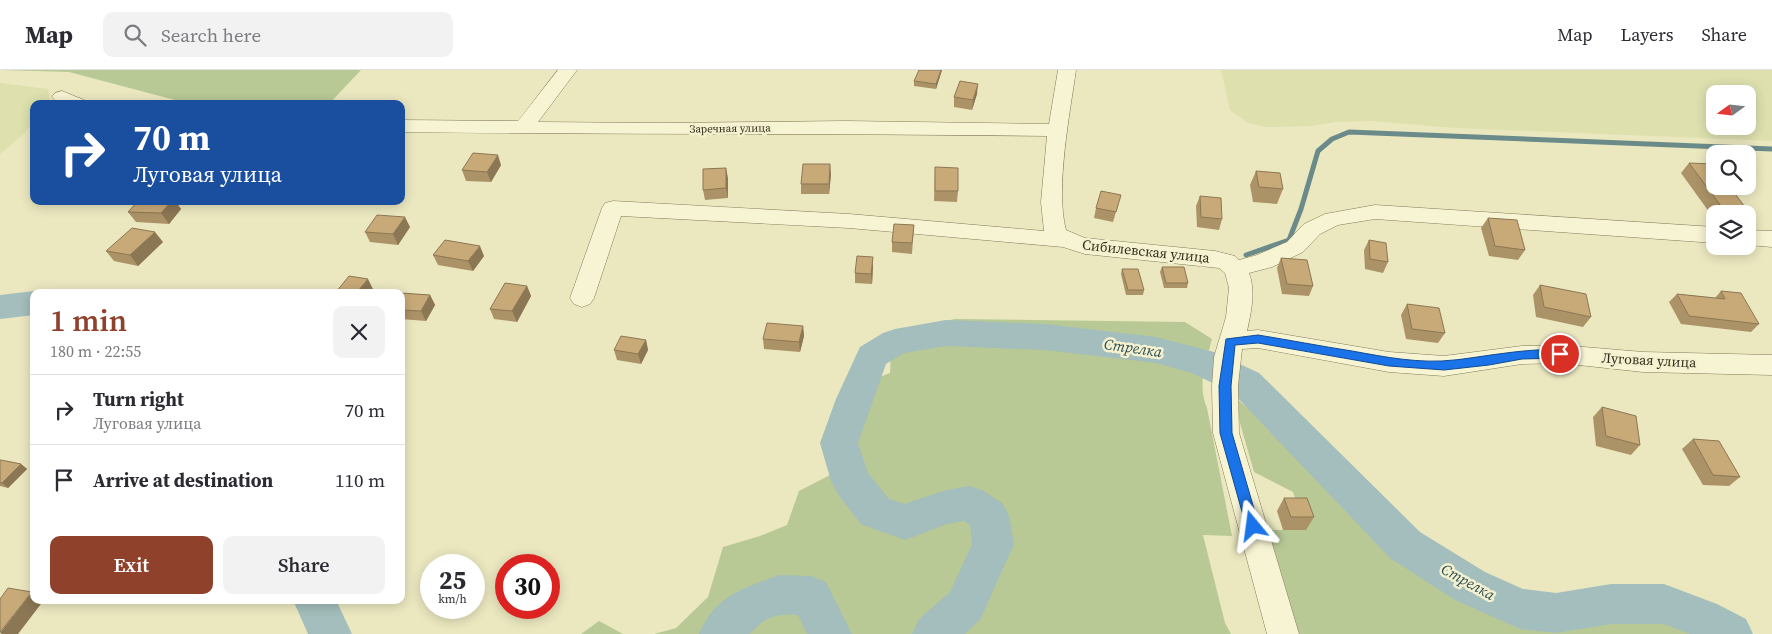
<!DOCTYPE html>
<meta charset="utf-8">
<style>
body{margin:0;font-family:"Source Serif 4",serif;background:#f2f2f3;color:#2b2b33;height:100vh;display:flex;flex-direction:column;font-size:19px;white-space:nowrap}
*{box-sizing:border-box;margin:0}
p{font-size:16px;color:#7c7c81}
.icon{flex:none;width:28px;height:28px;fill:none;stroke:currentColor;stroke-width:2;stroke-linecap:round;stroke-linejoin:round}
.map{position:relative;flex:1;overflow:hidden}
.side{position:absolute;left:30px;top:219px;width:375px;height:315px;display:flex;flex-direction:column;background:#fff;border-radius:10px;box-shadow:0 2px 12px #0003}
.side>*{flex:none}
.hud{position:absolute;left:30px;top:30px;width:375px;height:105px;border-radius:10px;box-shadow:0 2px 12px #0003;background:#1a4fa0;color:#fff;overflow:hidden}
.needle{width:32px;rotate:255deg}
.tools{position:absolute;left:1706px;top:15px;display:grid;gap:10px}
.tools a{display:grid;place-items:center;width:50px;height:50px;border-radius:10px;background:#fff;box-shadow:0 2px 12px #0003;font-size:25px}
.speed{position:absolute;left:420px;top:484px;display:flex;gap:10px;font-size:25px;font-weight:700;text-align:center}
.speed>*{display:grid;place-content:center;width:65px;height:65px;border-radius:50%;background:#fff;box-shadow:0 2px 12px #0003;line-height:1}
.speed small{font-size:12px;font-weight:400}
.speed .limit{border:8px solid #d22;background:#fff;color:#111}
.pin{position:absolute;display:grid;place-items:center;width:42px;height:42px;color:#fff;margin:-21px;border:2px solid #fff;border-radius:50%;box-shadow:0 1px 5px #0007}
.me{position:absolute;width:55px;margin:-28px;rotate:344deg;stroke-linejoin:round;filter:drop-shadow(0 0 4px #0008)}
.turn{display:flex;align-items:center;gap:18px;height:105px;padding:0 20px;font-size:22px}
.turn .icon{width:65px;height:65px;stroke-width:2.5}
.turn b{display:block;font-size:35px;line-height:42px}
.round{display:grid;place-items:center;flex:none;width:52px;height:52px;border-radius:10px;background:#f2f2f3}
.overview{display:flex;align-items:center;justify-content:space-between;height:85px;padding:0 20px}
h1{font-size:30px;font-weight:600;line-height:38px;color:#90412c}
.button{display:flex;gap:10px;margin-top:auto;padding:10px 20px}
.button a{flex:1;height:58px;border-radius:10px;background:#90412c;color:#fff;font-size:20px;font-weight:600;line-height:58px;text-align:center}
.button a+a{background:#f2f2f3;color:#2b2b33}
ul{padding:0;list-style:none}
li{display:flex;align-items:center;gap:15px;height:70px;padding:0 20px;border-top:1px solid #e1e1e2}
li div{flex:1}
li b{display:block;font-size:19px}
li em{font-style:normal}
header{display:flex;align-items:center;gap:30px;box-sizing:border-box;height:70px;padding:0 25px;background:#fff;border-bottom:1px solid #e1e1e2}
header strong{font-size:24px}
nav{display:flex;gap:28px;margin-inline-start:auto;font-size:18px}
.search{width:350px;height:45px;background:#f2f2f3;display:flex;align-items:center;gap:12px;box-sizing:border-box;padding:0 18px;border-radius:10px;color:#7c7c81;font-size:19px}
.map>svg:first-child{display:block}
</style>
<header>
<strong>Map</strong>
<div class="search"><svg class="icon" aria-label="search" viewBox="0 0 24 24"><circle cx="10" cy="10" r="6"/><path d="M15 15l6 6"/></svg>Search here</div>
<nav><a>Map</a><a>Layers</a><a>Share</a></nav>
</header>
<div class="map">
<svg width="1772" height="564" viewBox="0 0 1772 564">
<rect width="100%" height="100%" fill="#ebe8c0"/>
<!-- farmland -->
<g fill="#dee1ae" fill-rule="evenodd">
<path d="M1221 0H1772V71L1455 58 1372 51 1335 52 1312 56 1266 57 1248 53 1230 40ZM1715 24H1748V56H1715Z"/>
<polygon points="0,13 48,19 50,32 48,34 34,34 34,51 24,64 0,84"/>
</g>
<!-- green -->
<g fill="#b8c995">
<polygon points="0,0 361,0 329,34 190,34 69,2"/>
<path d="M955 249 1185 252 1212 269C1206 293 1197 315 1207 338L1232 466 1203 465 1225 553 1231 564H654L676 558 708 527 723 477 760 466 787 455 799 421 830 405 847 377 856 339 869 311 890 303 891 280 930 254Z"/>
<polygon points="1236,328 1273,360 1292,373 1304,387 1316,408 1331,420 1343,424 1357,436 1390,474 1414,493 1485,535 1513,547 1542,555 1566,555 1649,542 1679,549 1712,564 1295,564 1267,460 1306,460 1293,422 1254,402 1240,353"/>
<polygon points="599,551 623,564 581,564"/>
</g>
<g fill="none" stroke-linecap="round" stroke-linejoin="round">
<!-- stream -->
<polyline stroke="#6b8b8a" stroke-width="5" points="1246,185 1289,170 1301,139 1318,81 1332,69 1349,62 1772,79"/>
<!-- river -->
<g fill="#a3bebc" fill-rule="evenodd">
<polygon points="34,221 39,222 34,222 34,245 0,249 0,225"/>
<polygon points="946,250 1045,254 1156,267 1214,282 1259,303 1420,462 1485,502 1523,519 1556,523 1611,514 1664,514 1717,534 1746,549 1753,564 1690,564 1664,554 1611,554 1556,563 1520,559 1455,530 1390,488 1233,323 1192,303 1156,293 1045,280 946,276 904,283 886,294 858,373 868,403 889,429 905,434 946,420 970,416 984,421 1003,434 1009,446 1014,474 980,550 965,564 912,564 919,549 950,522 972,474 970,455 964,451 947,454 905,470 861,454 837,423 831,411 820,373 836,329 860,277 883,263 895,259"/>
<path d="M779 505 811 506 826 512 852 564H807L798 545C775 544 766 546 750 564H699C716 525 742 519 779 505Z"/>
<polygon points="293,530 336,530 352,564 308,564"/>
</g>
<!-- minor casing -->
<g stroke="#847959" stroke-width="1">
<g id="minor">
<path d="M558 0H577L538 52 661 53 846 51 1049 54 1058 0H1076C1070 43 1055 119 1066 160L1085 168 1215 181 1235 186 1239 190 1257 185 1287 172 1304 154 1325 144 1375 135 1715 157V173L1375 149 1338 155 1320 164 1303 182 1272 197 1249 203C1256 221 1251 243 1247 261L1258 260 1389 282 1444 286 1522 276 1560 275 1643 282 1772 285V305L1643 302 1560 293 1522 294 1444 306 1389 302 1258 278 1242 279 1238 316 1239 363 1299 564H1267L1213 363 1212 316 1214 287 1226 247 1229 218 1225 203 1219 198 1085 184 1063 177 849 158 621 146 594 228 590 234 582 237 574 234 570 228 602 138 605 133 613 131 849 144 1044 161 1041 132 1047 66C832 63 617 65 401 62V50L518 51Z"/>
<path d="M62 21 84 30 87 34C75 34 59 37 52 27L55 23Z"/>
<polygon points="1748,160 1772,161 1772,177 1748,175"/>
</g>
</g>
<!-- minor -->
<use href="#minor" fill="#f7f4d3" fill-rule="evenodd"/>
</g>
<!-- wall -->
<g fill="#ac9267">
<polygon points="942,0 936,19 914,16 914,11"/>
<polygon points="977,24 972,40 954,37 954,27"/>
<polygon points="1689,93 1745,137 1740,144 1715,144 1715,147 1712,146 1681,103"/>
<polygon points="501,95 491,112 466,111 462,100"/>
<polygon points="935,97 958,121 957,132 934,131"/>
<polygon points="1256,101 1283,119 1277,134 1253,132 1250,115"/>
<polygon points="831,104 829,124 801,124 801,114"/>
<polygon points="728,108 728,128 705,130 703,120"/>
<polygon points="1200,126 1222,149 1219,160 1197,157 1196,136"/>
<polygon points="138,131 175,131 181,139 169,154 136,152 128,142"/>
<polygon points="1118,135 1113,152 1094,148 1096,138"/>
<polygon points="1488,148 1525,180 1518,190 1489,186 1481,158"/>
<polygon points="914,155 912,184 892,182 892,172"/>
<polygon points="410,157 398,175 370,172 365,162"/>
<polygon points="1369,170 1388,192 1383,203 1365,199 1364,180"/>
<polygon points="163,172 138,196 114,191 106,181"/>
<polygon points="433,185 484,186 473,201 438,195"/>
<polygon points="1281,188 1313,216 1309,226 1282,224 1277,198"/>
<polygon points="873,197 872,214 855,213 855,203"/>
<polygon points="1162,197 1188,213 1187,218 1164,218 1160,202"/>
<polygon points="1122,199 1144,220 1143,225 1126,225 1121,204"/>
<polygon points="1540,215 1591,247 1583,257 1536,247 1533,225"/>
<polygon points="527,216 531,226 517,252 494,249 490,239"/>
<polygon points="1721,221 1759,254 1751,262 1681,254 1669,232 1677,224 1715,228"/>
<polygon points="401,223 430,225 435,235 426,251 401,249"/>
<polygon points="1407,234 1445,263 1438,273 1406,269 1401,245"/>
<polygon points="803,256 804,266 800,282 764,279 763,269"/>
<polygon points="646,270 648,280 641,294 617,290 614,280"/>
<polygon points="1602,337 1640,375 1631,385 1596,376 1593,347"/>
<polygon points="1693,369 1740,407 1729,416 1703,415 1682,379"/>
<polygon points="0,390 21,394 27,399 8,418 0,416"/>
<polygon points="1284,428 1314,447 1306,460 1283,460 1277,441"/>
</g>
<!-- shaded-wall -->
<g fill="#8c7754">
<polygon points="941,0 942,0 936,19 936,14"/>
<polygon points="978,14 977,24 972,40 973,30"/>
<polygon points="498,85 501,95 491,112 487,102"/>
<polygon points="830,94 831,104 829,124 829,114"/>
<polygon points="726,98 728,108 728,128 726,118"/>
<polygon points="172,131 175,131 181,139 169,154 161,143"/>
<polygon points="405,147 410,157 398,175 393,164"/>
<polygon points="155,162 163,172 138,196 130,185"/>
<polygon points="480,176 484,186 473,201 468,191"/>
<polygon points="873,187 873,197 872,214 871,204"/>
<polygon points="368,209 373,219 371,222 357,222"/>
<polygon points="527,216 531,226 517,252 512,241"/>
<polygon points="430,225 435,235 426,251 421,241"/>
<polygon points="803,256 804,266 800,282 799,272"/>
<polygon points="646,270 648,280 641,294 638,284"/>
<polygon points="21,394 27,399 8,418 2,413"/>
<polygon points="32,522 34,523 34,530 44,530 18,564 2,564 0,563"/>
</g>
<!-- building -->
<g fill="#c8aa78" stroke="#8c7754">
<polygon points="919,0 941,0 936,14 914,11"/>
<polygon points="960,11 978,14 973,30 954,27"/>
<polygon points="473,83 498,85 487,102 462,100"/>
<polygon points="1689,93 1712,94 1715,98 1715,116 1729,116 1745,137 1721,136"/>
<polygon points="803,94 830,94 829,114 801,114"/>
<polygon points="935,97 958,98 958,121 935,121"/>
<polygon points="726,98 726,118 703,120 703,99"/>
<polygon points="1256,101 1280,103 1283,119 1259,117"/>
<polygon points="1101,121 1121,125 1116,142 1096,138"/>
<polygon points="1200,126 1221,128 1222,149 1201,147"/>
<polygon points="138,131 172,131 161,143 128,142"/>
<polygon points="377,145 405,147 393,164 365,162"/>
<polygon points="1488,148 1517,150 1525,180 1495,176"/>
<polygon points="894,154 914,155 912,173 892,172"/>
<polygon points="132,158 155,162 130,185 106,181"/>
<polygon points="445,170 480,176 468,191 433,185"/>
<polygon points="1369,170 1386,173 1388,192 1370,189"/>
<polygon points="857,186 873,187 871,204 855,203"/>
<polygon points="1281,188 1307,190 1313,216 1287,214"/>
<polygon points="1162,197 1184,197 1188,213 1166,213"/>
<polygon points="1122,199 1138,199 1144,220 1128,220"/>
<polygon points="349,206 368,209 357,222 336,222"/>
<polygon points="505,213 527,216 512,241 490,239"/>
<polygon points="1540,215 1586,224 1591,247 1544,237"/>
<polygon points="1721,221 1741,223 1759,254 1689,246 1677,224 1725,229"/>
<polygon points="401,223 430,225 421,241 401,240"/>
<polygon points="1407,234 1439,238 1445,263 1412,259"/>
<polygon points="767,253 803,256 799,272 763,269"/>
<polygon points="621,266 646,270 638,284 614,280"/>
<polygon points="1602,337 1636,346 1640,375 1606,366"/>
<polygon points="1693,369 1719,371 1740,407 1713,405"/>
<polygon points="0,390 1,390 21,394 2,413 0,413"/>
<polygon points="1284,428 1307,428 1314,447 1291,447"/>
<polygon points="8,518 32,522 0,562 0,529"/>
</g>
<!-- route -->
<path fill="#1a73e8" stroke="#114b97" d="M1258 265C1289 270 1320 276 1352 281 1385 287 1420 294 1454 290 1471 289 1558 272 1565 284L1560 288 1522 289 1489 295 1444 300 1389 296 1258 273 1235 275 1231 316 1232 363 1259 456 1258 461 1253 462 1248 461 1246 456 1220 363 1219 316 1226 269Z"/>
<g text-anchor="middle" stroke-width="5" stroke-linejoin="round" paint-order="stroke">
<!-- far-street labels -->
<g font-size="11" fill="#342d1d" stroke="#f3f1d0">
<text transform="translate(730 58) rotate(-1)" y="4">Заречная улица</text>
</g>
<!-- street labels -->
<g font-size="14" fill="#342d1d" stroke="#f3f1d0">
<text transform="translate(1146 181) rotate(6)" y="5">Сибилевская улица</text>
<text transform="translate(1649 290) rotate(3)" y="5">Луговая улица</text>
</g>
<!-- water labels -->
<g font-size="15" font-style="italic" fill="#2d4d53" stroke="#f3f1d0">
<text transform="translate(1133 278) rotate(8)" y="5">Стрелка</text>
<text transform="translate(1468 512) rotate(29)" y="5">Стрелка</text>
</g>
</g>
</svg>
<div class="tools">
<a><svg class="needle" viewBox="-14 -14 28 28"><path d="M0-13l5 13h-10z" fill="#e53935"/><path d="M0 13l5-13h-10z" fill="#7c7c81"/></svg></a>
<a><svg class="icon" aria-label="search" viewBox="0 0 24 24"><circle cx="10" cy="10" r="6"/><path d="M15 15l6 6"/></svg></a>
<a><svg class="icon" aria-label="layers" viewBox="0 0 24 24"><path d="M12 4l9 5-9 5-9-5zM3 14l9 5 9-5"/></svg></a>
</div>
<div class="speed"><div>25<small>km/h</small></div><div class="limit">30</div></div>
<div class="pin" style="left:1560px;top:284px;background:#d93025"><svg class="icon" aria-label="arrive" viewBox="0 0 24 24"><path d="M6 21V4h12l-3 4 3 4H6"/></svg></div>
<svg class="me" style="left:1253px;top:456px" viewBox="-20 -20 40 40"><path d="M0-17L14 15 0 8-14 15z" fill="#1a73e8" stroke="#fff" stroke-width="4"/></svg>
<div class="hud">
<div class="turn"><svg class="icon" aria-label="right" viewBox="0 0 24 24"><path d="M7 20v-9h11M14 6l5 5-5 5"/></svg><div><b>70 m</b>Луговая улица</div></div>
</div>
<section class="side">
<div class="overview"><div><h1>1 min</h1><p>180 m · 22:55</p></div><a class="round"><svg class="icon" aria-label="close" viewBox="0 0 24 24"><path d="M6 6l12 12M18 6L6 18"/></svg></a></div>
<ul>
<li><svg class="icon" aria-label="right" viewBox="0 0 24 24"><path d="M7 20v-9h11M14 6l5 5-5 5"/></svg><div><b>Turn right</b><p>Луговая улица</p></div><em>70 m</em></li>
<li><svg class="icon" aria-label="arrive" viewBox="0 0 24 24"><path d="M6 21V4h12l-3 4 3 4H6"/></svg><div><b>Arrive at destination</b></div><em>110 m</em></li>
</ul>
<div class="button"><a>Exit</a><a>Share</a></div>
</section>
</div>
